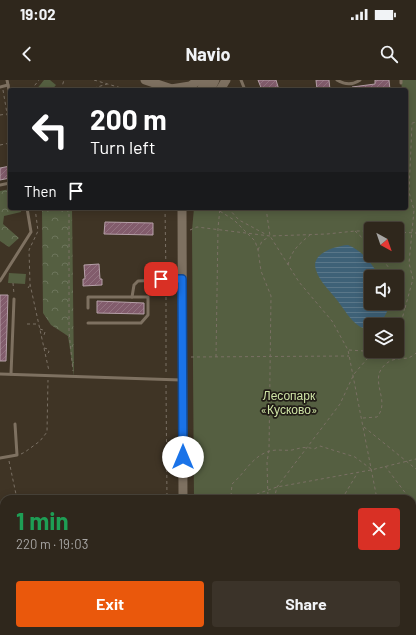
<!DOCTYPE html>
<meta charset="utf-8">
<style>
body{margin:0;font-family:Barlow,sans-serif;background:#3b3329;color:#f1f3f6;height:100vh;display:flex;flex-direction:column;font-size:15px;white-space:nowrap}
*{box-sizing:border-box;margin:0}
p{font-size:13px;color:#a7a5a3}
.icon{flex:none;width:22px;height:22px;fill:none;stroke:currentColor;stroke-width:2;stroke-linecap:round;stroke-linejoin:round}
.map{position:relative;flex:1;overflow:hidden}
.details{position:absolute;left:0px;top:415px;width:416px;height:140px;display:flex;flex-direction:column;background:#2f271c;border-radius:12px 12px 0 0;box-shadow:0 2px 10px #0003,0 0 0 1px #4a443b}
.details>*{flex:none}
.banner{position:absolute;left:8px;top:8px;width:400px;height:122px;border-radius:4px;box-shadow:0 2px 10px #0003,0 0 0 1px #4a443b;background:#202124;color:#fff;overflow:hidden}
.needle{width:26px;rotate:140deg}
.controls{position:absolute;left:364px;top:142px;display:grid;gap:8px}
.controls a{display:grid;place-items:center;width:40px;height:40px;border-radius:4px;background:#2f271c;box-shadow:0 2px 10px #0003,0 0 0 1px #4a443b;font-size:20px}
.pin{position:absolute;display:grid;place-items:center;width:34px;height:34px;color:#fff;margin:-17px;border-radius:8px;box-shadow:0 2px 6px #0006}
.me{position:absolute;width:44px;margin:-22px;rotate:0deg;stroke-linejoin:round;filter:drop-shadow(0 0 3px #0008)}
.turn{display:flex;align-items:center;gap:14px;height:84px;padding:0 16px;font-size:18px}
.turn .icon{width:52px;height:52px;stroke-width:2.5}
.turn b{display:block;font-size:28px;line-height:34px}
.then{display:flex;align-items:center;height:38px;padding:0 16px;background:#0003;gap:8px;font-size:15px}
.round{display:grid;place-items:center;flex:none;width:42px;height:42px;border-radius:4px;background:#3b3329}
.summary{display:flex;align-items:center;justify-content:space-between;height:68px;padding:0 16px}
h1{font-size:24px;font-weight:700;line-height:30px;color:#1e9e55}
.button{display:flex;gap:8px;margin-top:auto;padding:8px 16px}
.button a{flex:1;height:46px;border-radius:4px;background:#ea580c;color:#fff;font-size:16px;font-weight:700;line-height:46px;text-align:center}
.button a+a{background:#3b3329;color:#f1f3f6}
.status{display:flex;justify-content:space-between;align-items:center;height:28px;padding:0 20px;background:#2f271c;direction:ltr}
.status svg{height:11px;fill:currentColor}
header{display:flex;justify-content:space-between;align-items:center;height:52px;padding:0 16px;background:#2f271c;font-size:18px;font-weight:700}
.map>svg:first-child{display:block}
</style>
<div class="status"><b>19:02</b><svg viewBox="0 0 49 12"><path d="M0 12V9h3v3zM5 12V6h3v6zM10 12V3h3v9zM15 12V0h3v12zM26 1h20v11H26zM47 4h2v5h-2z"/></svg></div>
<header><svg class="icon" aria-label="back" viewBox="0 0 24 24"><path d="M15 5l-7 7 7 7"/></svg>Navio<svg class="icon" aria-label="search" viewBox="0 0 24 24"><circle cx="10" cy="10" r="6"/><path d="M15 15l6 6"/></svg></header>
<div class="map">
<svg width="416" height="555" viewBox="0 0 416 555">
<defs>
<pattern id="forest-crowns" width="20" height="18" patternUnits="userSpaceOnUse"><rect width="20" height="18" fill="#555f41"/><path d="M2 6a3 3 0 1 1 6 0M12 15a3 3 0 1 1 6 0" fill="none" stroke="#6d755b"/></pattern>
<pattern id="water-rules" width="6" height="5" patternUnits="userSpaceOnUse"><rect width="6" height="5" fill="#3e6177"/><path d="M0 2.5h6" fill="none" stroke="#5a7789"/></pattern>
<pattern id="building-hatch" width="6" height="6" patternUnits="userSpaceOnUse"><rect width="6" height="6" fill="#825c6c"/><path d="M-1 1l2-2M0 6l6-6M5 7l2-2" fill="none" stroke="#937380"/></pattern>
</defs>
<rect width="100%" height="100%" fill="#3f3425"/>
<!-- forest -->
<g fill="url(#forest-crowns)">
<polygon points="10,109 10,128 20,128 21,132 4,136 3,144 19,158 9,167 0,161 0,111"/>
<polygon points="42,128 72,128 74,296 68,256 51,245 43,233"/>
</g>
<!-- green -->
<g fill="#555f41" fill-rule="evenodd">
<polygon points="44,0 50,0 56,5 52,10 36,10"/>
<path d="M401 0H416V555H195V551H412V419H194L192 150 194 128H406V10H402ZM371 149H397V175H371ZM371 197H397V223H371ZM371 245H397V271H371Z"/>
<polygon points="9,193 26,194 25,204 8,203"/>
</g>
<!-- water -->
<path fill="url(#water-rules)" d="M348 165C364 172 371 183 380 197H371V223H389C388 233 382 245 371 245V247C367 248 363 249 359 246 350 240 344 229 337 220 330 211 319 201 316 190 310 173 336 166 348 165Z"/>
<!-- building -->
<g fill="url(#building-hatch)" stroke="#b6a0a8">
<polygon points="258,0 276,0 279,10 262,10"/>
<polygon points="316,0 329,0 330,10 317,10"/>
<polygon points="375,0 389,0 390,10 352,10 352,7 375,4"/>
<polygon points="10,86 10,98 0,100 0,88"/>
<polygon points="105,142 153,143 153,155 104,154"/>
<polygon points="99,184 100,199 102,199 102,205 83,206 83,199 85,199 84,185"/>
<polygon points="0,215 8,215 6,281 0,281"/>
<polygon points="97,221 144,223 144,234 97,233"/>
</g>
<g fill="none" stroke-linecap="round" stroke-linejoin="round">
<!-- path -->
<g stroke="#7a7064" stroke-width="1" stroke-dasharray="3 3" stroke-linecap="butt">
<polyline points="94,0 128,10"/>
<polyline points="3,10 10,51"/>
<polyline points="31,10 39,0"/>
<polyline points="61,10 64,0"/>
<polyline points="88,10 107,4"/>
<polyline points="0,35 7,34"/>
<polyline points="406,45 416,42"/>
<polyline points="0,65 10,63"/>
<polyline points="35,128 38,151 29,170 30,204 49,291"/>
<polyline points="69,128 69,252 73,291"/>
<polyline points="165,128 166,195"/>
<polyline points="215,128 234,140 255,161 258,170 261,191 271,216 269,370 267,382 268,419"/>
<polyline points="228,128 239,140 267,155"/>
<polyline points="266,128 270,156 299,202 332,241 348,270 377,419"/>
<polyline points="190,150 197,147 270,156 327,154 355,151 371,151"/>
<polyline points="355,151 371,166"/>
<polyline points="397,152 416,153"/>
<polyline points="258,170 262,161 269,157"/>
<polyline points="379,175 396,197"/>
<path d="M288 185C291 171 299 164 310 155"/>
<path d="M397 199C406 218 408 230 397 249"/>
<polyline points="13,203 14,214"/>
<polyline points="166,205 166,295"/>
<polyline points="28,208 30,205"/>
<polyline points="405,228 413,199 409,183 414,130 409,112 412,44"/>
<polyline points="27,244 38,244"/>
<polyline points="40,249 43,250 45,252 44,255 41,257"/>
<polyline points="44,268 48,269 49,272 46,275"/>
<polyline points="349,270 364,271 371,268"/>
<polyline points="191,277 349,276"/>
<polyline points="216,277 218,148 220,128"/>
<polyline points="166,305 167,419"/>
<path d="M363 338 377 337C392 320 366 299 387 283 393 278 401 279 408 278 411 277 414 275 416 273"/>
<polyline points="364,347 416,389"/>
<polyline points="21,374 25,372 40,361 47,352 48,300"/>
<polyline points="9,381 17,419"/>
<polyline points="385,386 410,419"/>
<polyline points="192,415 251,416 273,419"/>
<polyline points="193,416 196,419"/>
<path d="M231 416 232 404C245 393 252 376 270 371 277 369 285 371 292 370 301 368 305 366 314 369L320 366 355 377 371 389"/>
<polyline points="251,416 277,407 371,390 416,379"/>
<polyline points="138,419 166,416"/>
<polyline points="274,419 277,407 340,324 354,294 374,271"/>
<polyline points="342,419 358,392"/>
<polyline points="412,421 416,426"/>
<polyline points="412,470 416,469"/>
<polyline points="0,483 4,471"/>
<polyline points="0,525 4,520"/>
<polyline points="168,551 168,555"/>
<polyline points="205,551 206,555"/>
<polyline points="247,551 247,555"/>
<polyline points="353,551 359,555"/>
<polyline points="379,551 384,555"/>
<polyline points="404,551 405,555"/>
<polyline points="260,555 263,551"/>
<polyline points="277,555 284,551"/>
</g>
<!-- lane -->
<g stroke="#7e7161" stroke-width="3">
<polyline points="7,0 10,15"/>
<polyline points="241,0 245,10"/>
<path d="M337 0C345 5 353 5 360 0"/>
<polyline points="401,0 401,3"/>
<polyline points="0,7 8,5"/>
<polyline points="0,105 10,103"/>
<polyline points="0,201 31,152 27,128"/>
<polyline points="132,217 134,205 138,201 180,199"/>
<polyline points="88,243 141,243 148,235 148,217 88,217 88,228"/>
<polyline points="0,294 181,300"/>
<polyline points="11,294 14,219"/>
<polyline points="0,378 17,375 15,344"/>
<polyline points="0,507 4,510"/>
<polyline points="0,547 4,555"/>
<polyline points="71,551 77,555"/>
</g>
<!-- secondary -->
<g stroke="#7e7161" stroke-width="9">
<polyline points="145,0 175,10"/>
<polyline points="171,9 190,6 199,0"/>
<polyline points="201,10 206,0"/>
<polyline points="210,10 215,0"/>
<polyline points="220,10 226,0"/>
<polyline points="182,128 183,419"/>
<polyline points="184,551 184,555"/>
</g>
</g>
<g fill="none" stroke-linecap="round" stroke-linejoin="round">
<!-- route casing -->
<g stroke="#114b97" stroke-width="10">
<polyline id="route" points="161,199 182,199 183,377"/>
</g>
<!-- route -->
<use href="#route" stroke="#1a73e8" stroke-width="7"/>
</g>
<g text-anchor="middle" stroke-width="3.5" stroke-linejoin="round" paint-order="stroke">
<!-- park labels -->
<g font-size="12" fill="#cee3a5" stroke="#211c16">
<text x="289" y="320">Лесопарк<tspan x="289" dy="14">«Кусково»</tspan></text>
</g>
</g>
</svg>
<div class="controls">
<a><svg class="needle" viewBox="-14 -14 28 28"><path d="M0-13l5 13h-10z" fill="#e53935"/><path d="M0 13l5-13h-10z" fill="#a7a5a3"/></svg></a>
<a><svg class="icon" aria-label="sound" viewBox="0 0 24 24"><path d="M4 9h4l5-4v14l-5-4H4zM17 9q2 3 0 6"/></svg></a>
<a><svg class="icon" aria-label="layers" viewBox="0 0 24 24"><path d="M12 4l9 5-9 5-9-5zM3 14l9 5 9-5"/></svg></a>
</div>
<div class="pin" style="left:161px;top:199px;background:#d93025"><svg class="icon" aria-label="arrive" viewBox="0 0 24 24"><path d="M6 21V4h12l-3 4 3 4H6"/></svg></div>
<svg class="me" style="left:183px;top:377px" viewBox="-20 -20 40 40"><circle r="19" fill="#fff"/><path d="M0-13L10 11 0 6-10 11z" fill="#1a73e8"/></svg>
<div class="banner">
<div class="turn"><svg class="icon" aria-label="left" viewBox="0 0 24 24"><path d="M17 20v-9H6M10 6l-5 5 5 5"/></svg><div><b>200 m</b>Turn left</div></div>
<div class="then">Then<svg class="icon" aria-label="arrive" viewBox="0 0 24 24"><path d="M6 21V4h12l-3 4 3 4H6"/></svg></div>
</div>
<section class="details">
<div class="summary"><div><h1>1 min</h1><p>220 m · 19:03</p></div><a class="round" style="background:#d93025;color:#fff"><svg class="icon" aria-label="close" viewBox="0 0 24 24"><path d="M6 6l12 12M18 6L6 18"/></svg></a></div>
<div class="button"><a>Exit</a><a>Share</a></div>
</section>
</div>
